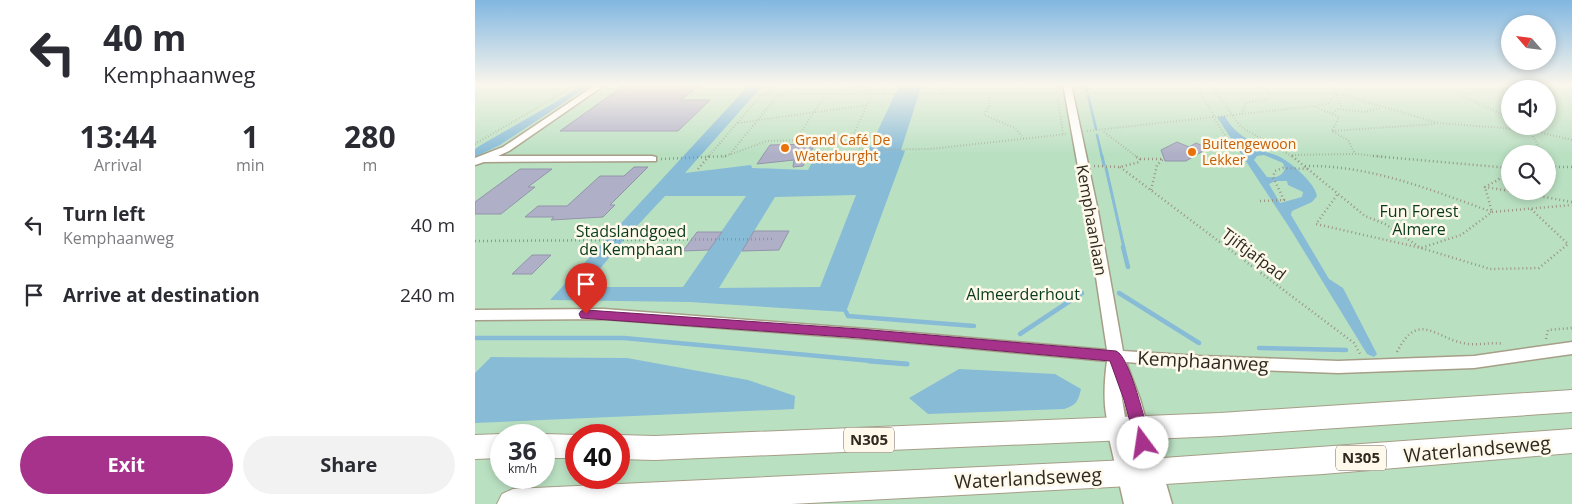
<!DOCTYPE html>
<meta charset="utf-8">
<style>
body{margin:0;font-family:"Open Sans",sans-serif;background:#f2f2f3;color:#2b2b33;height:100vh;display:flex;flex-direction:column;font-size:19px;white-space:nowrap}
*{box-sizing:border-box;margin:0}
p{font-size:16px;color:#7c7c81}
.icon{flex:none;width:28px;height:28px;fill:none;stroke:currentColor;stroke-width:2;stroke-linecap:round;stroke-linejoin:round}
.map{position:relative;flex:1;overflow:hidden}
.panel{display:flex;flex-direction:column;background:#fff;width:475px}
.panel>*{flex:none}
.guide{background:#fff;color:#2b2b33;overflow:hidden}
.needle{width:32px;rotate:298deg}
.buttons{position:absolute;left:1026px;top:15px;display:grid;gap:10px}
.buttons a{display:grid;place-items:center;width:55px;height:55px;border-radius:50%;background:#fff;box-shadow:0 2px 8px #0003;font-size:25px}
.speed{position:absolute;left:15px;top:424px;display:flex;gap:10px;font-size:25px;font-weight:700;text-align:center}
.speed>*{display:grid;place-content:center;width:65px;height:65px;border-radius:50%;background:#fff;box-shadow:0 2px 8px #0003;line-height:1}
.speed small{font-size:12px;font-weight:400}
.speed .limit{border:8px solid #d22;background:#fff;color:#111}
.pin{position:absolute;display:grid;place-items:center;width:42px;height:42px;color:#fff;margin:-51px -21px;border-radius:50% 50% 50% 0;rotate:-45deg;box-shadow:0 0 5px #0007}
.pin .icon{rotate:45deg}
.me{position:absolute;width:55px;margin:-28px;rotate:346deg;stroke-linejoin:round;filter:drop-shadow(0 0 4px #0008)}
.turn{display:flex;align-items:center;gap:18px;height:105px;padding:0 20px;font-size:22px}
.turn .icon{width:65px;height:65px;stroke-width:2.5}
.turn b{display:block;font-size:35px;line-height:42px}
.eta{display:flex;justify-content:space-evenly;align-items:center;height:85px;text-align:center}
.eta b{font-size:30px;font-weight:700;line-height:35px}
.cta{display:flex;gap:10px;margin-top:auto;padding:10px 20px}
.cta a{flex:1;height:58px;border-radius:30px;background:#a6328b;color:#fff;font-size:20px;font-weight:700;line-height:58px;text-align:center}
.cta a+a{background:#f2f2f3;color:#2b2b33}
ul{padding:0;list-style:none}
li{display:flex;align-items:center;gap:15px;height:70px;padding:0 20px}
li div{flex:1}
li b{display:block;font-size:19px}
li em{font-style:normal}
main{display:flex;flex:1;min-height:0}
.map>svg:first-child{display:block}
</style>
<main>
<section class="panel">
<div class="guide">
<div class="turn"><svg class="icon" aria-label="left" viewBox="0 0 24 24"><path d="M17 20v-9H6M10 6l-5 5 5 5"/></svg><div><b>40 m</b>Kemphaanweg</div></div>
</div>
<div class="eta">
<div><b>13:44</b><p>Arrival</p></div>
<div><b>1</b><p>min</p></div>
<div><b>280</b><p>m</p></div>
</div>
<ul>
<li><svg class="icon" aria-label="left" viewBox="0 0 24 24"><path d="M17 20v-9H6M10 6l-5 5 5 5"/></svg><div><b>Turn left</b><p>Kemphaanweg</p></div><em>40 m</em></li>
<li><svg class="icon" aria-label="arrive" viewBox="0 0 24 24"><path d="M6 21V4h12l-3 4 3 4H6"/></svg><div><b>Arrive at destination</b></div><em>240 m</em></li>
</ul>
<div class="cta"><a>Exit</a><a>Share</a></div>
</section>
<div class="map">
<svg width="1097" height="504" viewBox="0 0 1097 504">
<rect width="100%" height="100%" fill="#f5ecd4"/>
<!-- green -->
<path fill="#bae0c2" fill-rule="evenodd" d="M0 84H1097V504H0ZM1035 89H1072V126H1035ZM1035 154H1072V191H1035ZM26 435H69V478H26ZM101 435H144V478H101Z"/>
<!-- water -->
<g fill="#87bbd6" fill-rule="evenodd">
<polygon points="109,84 117,84 25,145 0,157 0,149 6,145 79,103"/>
<path d="M275 84H289L210 173 276 165 277 168 333 170 340 157 393 151 425 84H447L426 150 430 151 371 312 214 302 75 300ZM381 195 345 287 244 288 300 197ZM190 196H271L208 287H110L147 242Z"/>
<path d="M750 116C760 136 774 136 783 151 790 152 797 153 803 156 816 162 840 183 842 196L837 202 817 211 816 215 854 279 868 288 902 354 899 357 892 354 816 230 742 117ZM789 155 808 163 810 169C806 177 801 178 792 177L779 160 782 156ZM800 181H812L813 185 828 192 827 197 805 203 794 184Z"/>
<polygon points="16,357 152,358 273,380 320,396 319,409 0,423 0,373"/>
<path d="M484 369 580 374 606 389C603 402 601 405 589 409L453 414 434 398Z"/>
</g>
<g fill="none" stroke-linecap="round" stroke-linejoin="round">
<!-- stream-far3 -->
<g stroke="#87bbd6" stroke-width="2.5">
<polyline points="610,84 612,91"/>
<polyline points="613,95 621,129"/>
<polyline points="622,135 627,157"/>
</g>
<!-- stream-far2 -->
<g stroke="#87bbd6" stroke-width="3">
<polyline points="627,156 629,165"/>
<polyline points="631,168 649,248"/>
</g>
<!-- stream-far1 -->
<g stroke="#87bbd6" stroke-width="4.5">
<polyline points="648,247 653,267"/>
<polyline points="644,293 724,343"/>
<polyline points="371,312 373,316 499,326"/>
<polyline points="545,334 607,293"/>
<polyline points="0,338 149,338 408,362"/>
<polyline points="784,348 871,350"/>
</g>
<!-- stream -->
<polyline stroke="#87bbd6" stroke-width="5" points="394,361 432,364"/>
</g>
<!-- building -->
<g fill="#afafc7" stroke="#9394aa">
<polygon points="151,84 225,84 206,100 235,100 203,131 85,131"/>
<polygon points="702,142 714,147 721,143 733,148 711,161 690,161 686,150"/>
<polygon points="340,144 328,166 318,167 319,160 282,164 295,145"/>
<polygon points="159,167 173,167 135,205 140,205 128,217 76,220 79,217 50,217 63,206 92,206 125,176 149,176"/>
<polygon points="45,169 77,169 53,187 60,187 26,214 0,214 0,202"/>
<polygon points="279,231 314,231 304,250 267,251"/>
<polygon points="222,232 247,232 234,250 208,251"/>
<polygon points="57,255 76,255 57,274 37,274"/>
</g>
<g fill="none" stroke-linecap="round" stroke-linejoin="round">
<!-- minor casing -->
<g stroke="#a69e87" stroke-width="3">
<g id="minor">
<polygon points="122,84 131,84 34,151 23,156 177,156 181,157 181,161 9,162 0,165 0,158 28,147"/>
<path d="M588 84H596L623 211 648 351 724 356 863 361 999 356 1097 342V354L999 368 863 373 724 368 651 362 665 399 673 428 670 433 664 435 658 433 646 393 652 429 649 434 643 436 637 434C627 414 629 383 632 361L405 340 129 319 0 320V310L129 309 405 330 632 350 611 211Z"/>
</g>
</g>
<!-- tertiary casing -->
<g stroke="#a69e87" stroke-width="3">
<polygon id="tertiary" points="664,419 672,421 675,428 697,504 649,504 632,429 635,422 643,420 651,422 653,427 656,421"/>
</g>
<!-- primary casing -->
<g stroke="#a69e87" stroke-width="2">
<g id="primary">
<polygon points="1097,390 1097,412 745,436 180,460 144,459 144,435 180,436 745,413"/>
<polygon points="1097,429 1097,453 848,474 674,485 316,504 22,504 27,494 38,489 674,459"/>
<polygon points="26,434 29,435 26,435 26,458 0,459 0,435"/>
<polygon points="69,434 104,435 101,435 101,458 69,458 69,435 66,435"/>
</g>
</g>
<!-- path-far1 -->
<g stroke="#9a9483" stroke-width="2" stroke-dasharray="0.5 2.5" stroke-linecap="butt">
<polyline points="212,84 210,86 219,94"/>
<polyline points="720,84 740,117"/>
<polyline points="735,84 766,127 818,157"/>
<polyline points="780,84 796,93 861,93 963,123 1055,130 1048,126"/>
<polyline points="857,84 867,108"/>
<polyline points="381,85 395,85 393,91"/>
<polyline points="378,89 383,86 370,86 367,91 385,91 388,86 392,86 390,91 396,91 399,84"/>
<polyline points="1052,89 1076,84"/>
<polyline points="1035,90 989,93 987,96 1035,118"/>
<polyline points="605,93 796,93"/>
<polyline points="291,94 300,84"/>
<polyline points="409,94 413,84"/>
<polyline points="467,94 469,84"/>
<polyline points="515,94 514,106 509,115 540,128 549,139"/>
<polyline points="125,95 584,93"/>
<polyline points="583,98 588,134"/>
<polyline points="841,107 864,117 857,131 873,140 880,154"/>
<polyline points="858,113 863,109 889,112 905,108"/>
<polyline points="767,114 771,103 791,99 796,93"/>
<polyline points="738,117 754,141"/>
<polyline points="263,123 392,105"/>
<polyline points="1055,130 1097,140"/>
<polyline points="612,131 840,106 853,104 861,93"/>
<polyline points="857,131 960,124"/>
<polyline points="1055,131 1068,154"/>
<polyline points="629,132 662,157"/>
<polyline points="321,140 357,84"/>
<polyline points="0,144 103,84"/>
<polyline points="374,144 397,94"/>
<polyline points="255,154 303,95"/>
<polyline points="817,155 880,154 912,157"/>
<polyline points="233,157 286,95"/>
<polyline points="248,157 292,141 364,139 388,150 455,149 592,134"/>
</g>
<!-- path -->
<g stroke="#9a9483" stroke-width="2.5" stroke-dasharray="1 3" stroke-linecap="butt">
<polyline points="817,156 890,216 910,224 946,248 986,235 1017,212 1097,205"/>
<polyline points="898,156 1035,168"/>
<polyline points="186,159 252,156"/>
<polyline points="665,159 688,159 682,165 676,190"/>
<polyline points="619,166 645,167 664,162 665,159 660,156"/>
<path d="M830 166C896 165 956 190 1017 212L1010 187"/>
<polyline points="645,167 879,343 885,354"/>
<polyline points="1072,167 1097,167"/>
<polyline points="223,169 234,156"/>
<polyline points="1035,173 1010,187 1035,191"/>
<polyline points="1037,191 1097,202"/>
<polyline points="862,195 841,224 946,248 1015,269 1064,268 1093,244 1056,209"/>
<polyline points="785,201 809,200 798,177 800,171 808,168 833,169"/>
<polyline points="0,241 300,239"/>
<polyline points="1071,339 1073,330 1097,328"/>
<path d="M922 352C944 308 962 341 994 344 1006 345 1015 342 1029 344"/>
</g>
<!-- minor -->
<use href="#minor" fill="#fff" fill-rule="evenodd"/>
<!-- tertiary -->
<use href="#tertiary" fill="#fff" fill-rule="evenodd"/>
<!-- primary -->
<use href="#primary" fill="#fff" fill-rule="evenodd"/>
</g>
<!-- sky -->
<linearGradient id="sky" x2="0" y2="1"><stop stop-color="#81b7e1"/><stop offset="0.55" stop-color="#faf6ec"/><stop offset="1" stop-color="#faf6ec" stop-opacity="0"/></linearGradient>
<rect width="1097" height="154" fill="url(#sky)"/>
<!-- route -->
<path fill="#a6328b" stroke="#6c205a" d="M111 310 385 329 641 351C655 356 671 426 676 443L673 447 668 450 662 447 649 400 635 361 385 338 106 318 104 314 106 311Z"/>
<!-- markers -->
<g fill="#e8710a" stroke="#fff9eb" stroke-width="2">
<circle cx="310" cy="148" r="5"/>
<circle cx="717" cy="152" r="5"/>
</g>
<g text-anchor="middle" stroke-width="5" stroke-linejoin="round" paint-order="stroke">
<!-- far-food labels -->
<g font-size="14" fill="#c56008" stroke="#fff9eb" text-anchor="start">
<text x="320" y="145">Grand Café De<tspan x="320" dy="16">Waterburght</tspan></text>
<text x="727" y="149">Buitengewoon<tspan x="727" dy="16">Lekker</tspan></text>
</g>
<!-- shield labels -->
<g fill="#fff9eb" stroke="#6c675d" stroke-width="1">
<rect x="369" y="427.5" width="50" height="25" rx="4"/>
<rect x="861" y="445.5" width="50" height="25" rx="4"/>
</g>
<g font-size="15" font-weight="bold" fill="#2d2920">
<text x="394" y="445">N305</text>
<text x="886" y="463">N305</text>
</g>
<!-- park labels -->
<g font-size="16" fill="#073b1b" stroke="#fff9eb">
<text x="944" y="217">Fun Forest<tspan x="944" dy="18">Almere</tspan></text>
<text x="156" y="237">Stadslandgoed<tspan x="156" dy="18">de Kemphaan</tspan></text>
<text x="548" y="300">Almeerderhout</text>
</g>
<!-- street labels -->
<g font-size="16" fill="#2d2920" stroke="#fff9eb">
<text transform="translate(617 220) rotate(80)" y="6">Kemphaanlaan</text>
<text transform="translate(779 254) rotate(37)" y="6">Tjiftjafpad</text>
</g>
<!-- near-street labels -->
<g font-size="19" fill="#2d2920" stroke="#fff9eb">
<text transform="translate(728 361) rotate(3)" y="7">Kemphaanweg</text>
<text transform="translate(1002 449) rotate(-5)" y="7">Waterlandseweg</text>
<text transform="translate(553 478) rotate(-3)" y="7">Waterlandseweg</text>
</g>
</g>
</svg>
<div class="buttons">
<a><svg class="needle" viewBox="-14 -14 28 28"><path d="M0-13l5 13h-10z" fill="#e53935"/><path d="M0 13l5-13h-10z" fill="#7c7c81"/></svg></a>
<a><svg class="icon" aria-label="sound" viewBox="0 0 24 24"><path d="M4 9h4l5-4v14l-5-4H4zM17 9q2 3 0 6"/></svg></a>
<a><svg class="icon" aria-label="search" viewBox="0 0 24 24"><circle cx="10" cy="10" r="6"/><path d="M15 15l6 6"/></svg></a>
</div>
<div class="speed"><div>36<small>km/h</small></div><div class="limit">40</div></div>
<div class="pin" style="left:111px;top:314px;background:#d93025"><svg class="icon" aria-label="arrive" viewBox="0 0 24 24"><path d="M6 21V4h12l-3 4 3 4H6"/></svg></div>
<svg class="me" style="left:668px;top:443px" viewBox="-20 -20 40 40"><circle r="19" fill="#fff"/><path d="M0-13L10 11 0 6-10 11z" fill="#a6328b"/></svg>
</div>
</main>
